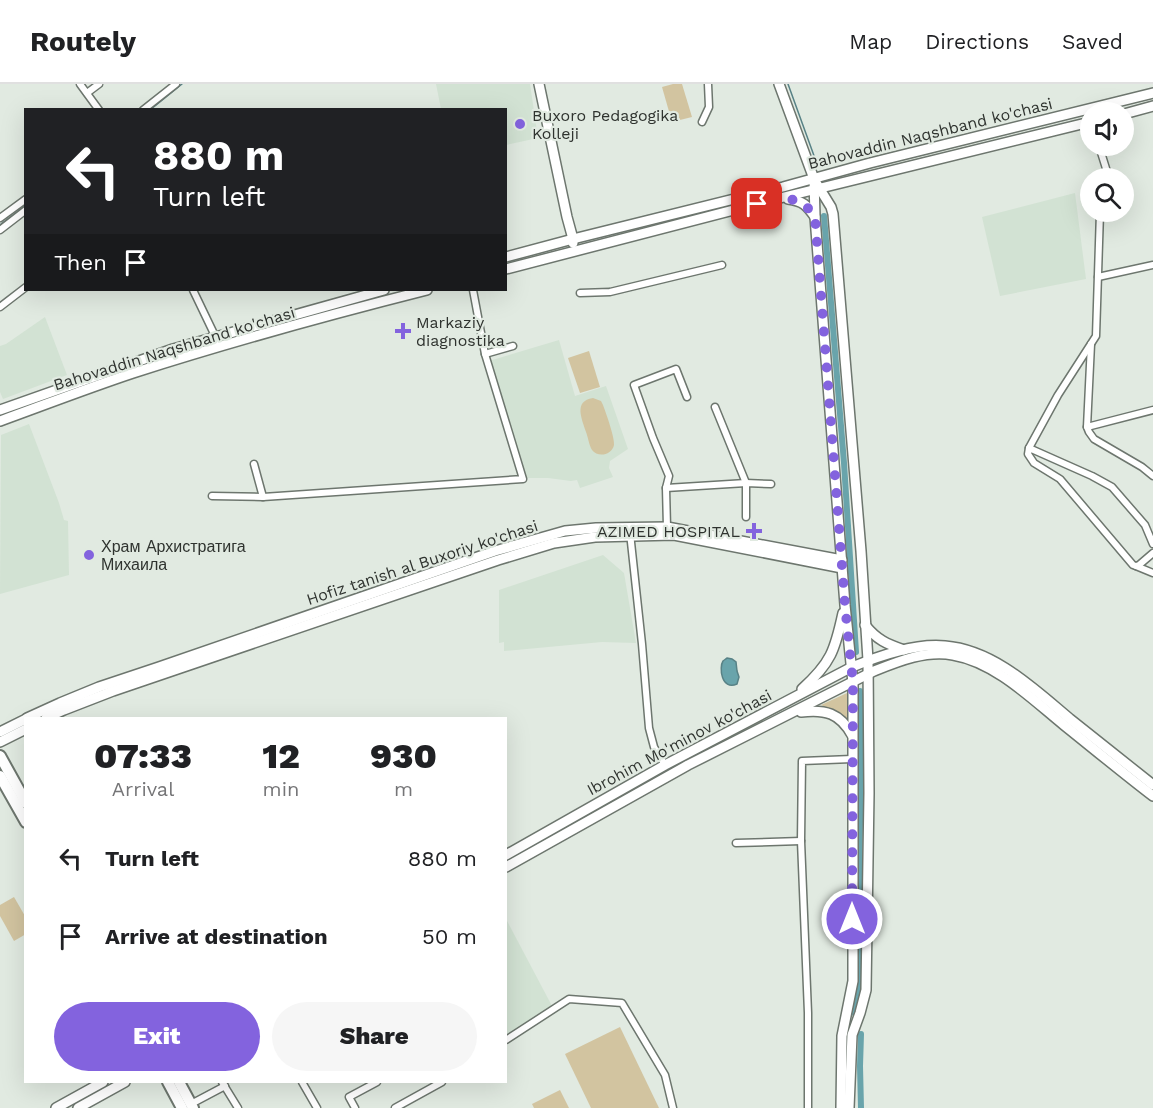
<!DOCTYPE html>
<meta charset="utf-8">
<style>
body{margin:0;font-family:"Work Sans",sans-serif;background:#f6f6f6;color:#202124;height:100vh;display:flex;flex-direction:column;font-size:22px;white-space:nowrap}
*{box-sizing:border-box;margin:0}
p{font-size:20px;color:#757577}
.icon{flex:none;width:33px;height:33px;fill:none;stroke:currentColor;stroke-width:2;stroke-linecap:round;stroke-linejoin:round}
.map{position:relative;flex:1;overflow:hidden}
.sheet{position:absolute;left:24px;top:633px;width:483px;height:366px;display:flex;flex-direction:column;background:#fff;border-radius:0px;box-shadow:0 6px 24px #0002}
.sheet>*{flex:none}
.hud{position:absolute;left:24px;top:24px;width:483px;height:183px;border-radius:0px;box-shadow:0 6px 24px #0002;background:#202124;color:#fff;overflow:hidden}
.controls{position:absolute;left:1080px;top:18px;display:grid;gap:12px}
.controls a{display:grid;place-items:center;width:54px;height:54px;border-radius:50%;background:#fff;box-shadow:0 6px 24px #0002;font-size:30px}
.pin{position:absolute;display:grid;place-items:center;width:51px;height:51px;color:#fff;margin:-26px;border-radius:12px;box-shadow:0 3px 9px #0006}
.me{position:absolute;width:66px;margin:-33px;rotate:0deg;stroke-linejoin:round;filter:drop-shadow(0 0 4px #0008)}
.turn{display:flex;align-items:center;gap:21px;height:126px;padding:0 30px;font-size:27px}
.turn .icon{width:78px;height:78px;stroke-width:2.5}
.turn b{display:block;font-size:42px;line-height:51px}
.then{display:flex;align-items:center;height:57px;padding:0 30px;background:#0003;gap:12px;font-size:22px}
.eta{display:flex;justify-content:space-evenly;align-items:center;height:102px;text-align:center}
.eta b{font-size:36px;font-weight:800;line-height:42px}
.button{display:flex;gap:12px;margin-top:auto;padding:12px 30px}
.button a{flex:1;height:69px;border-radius:36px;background:#8363de;color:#fff;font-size:24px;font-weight:800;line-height:69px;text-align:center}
.button a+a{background:#f6f6f6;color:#202124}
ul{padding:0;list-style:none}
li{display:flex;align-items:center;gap:18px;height:78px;padding:0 30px}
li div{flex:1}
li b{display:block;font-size:22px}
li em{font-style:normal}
header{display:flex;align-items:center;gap:36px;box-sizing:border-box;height:84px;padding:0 30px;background:#fff;border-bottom:2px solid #e0e0e0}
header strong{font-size:28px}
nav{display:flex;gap:33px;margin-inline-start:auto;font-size:21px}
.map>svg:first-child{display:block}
</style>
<header>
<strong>Routely</strong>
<nav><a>Map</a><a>Directions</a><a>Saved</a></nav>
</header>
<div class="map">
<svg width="1153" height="1024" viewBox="0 0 1153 1024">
<rect width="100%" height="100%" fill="#e1eae1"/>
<!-- built -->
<g fill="#d2e2d3">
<polygon points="436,0 530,0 538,54 506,61 506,26 441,25"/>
<polygon points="1075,109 1086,195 1000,212 982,133"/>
<polygon points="45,233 67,291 3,315 0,308 0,262 6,260"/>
<polygon points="559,256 575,312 606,302 628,365 610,377 609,384 613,393 580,404 577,396 571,397 548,394 527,394 489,277"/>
<polygon points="29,340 59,419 64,436 68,437 69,491 0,510 1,351"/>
<polygon points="603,471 624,489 636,559 602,558 504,567 504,558 499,559 499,506"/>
<polygon points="506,835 552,922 506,952"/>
</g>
<!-- green -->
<g fill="#d2c4a0">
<polygon points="673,0 682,0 692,33 672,38 662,3"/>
<polygon points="589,267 600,303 580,309 568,274"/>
<path d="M593 314 601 317 603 321C606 329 615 354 614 361 612 371 598 374 592 366 589 361 588 353 586 348 582 335 573 317 593 314Z"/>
<polygon points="847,609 848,637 834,627 821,621"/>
<polygon points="14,813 25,832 26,850 14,857 0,832 0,821"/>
<polygon points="620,943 659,1024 591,1024 565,970"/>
<polygon points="560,1006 569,1024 534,1024 532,1020"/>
</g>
<!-- water -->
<path fill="#69a4ab" stroke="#588286" stroke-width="1.5" d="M727 574 732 575 736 578 737 587 739 593 737 600C721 607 719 583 723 577 724 576 726 575 727 574Z"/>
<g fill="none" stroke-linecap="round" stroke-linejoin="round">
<!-- stream -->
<g stroke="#588286" stroke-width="1.5">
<polyline points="788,0 817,80"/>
<polyline points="150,26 182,0"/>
<polyline points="0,141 26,121"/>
</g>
<!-- canal -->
<g stroke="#69a4ab" stroke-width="6">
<polyline points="824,132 844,379 856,568"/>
<polyline points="854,929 859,905 860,875 859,799 861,677 860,607"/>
<polyline points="861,1024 860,982 861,950"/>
</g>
<!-- street casing -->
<g stroke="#6d766e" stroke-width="9">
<g id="street">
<polyline points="80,0 99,26"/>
<polyline points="87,9 99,0"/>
<polyline points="143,26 176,0"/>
<polyline points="702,38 709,23 708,0"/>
<polyline points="1099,62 1109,94"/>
<polyline points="1100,128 1096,252 1058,311 1029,364 1028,370 1034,379 1060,395 1133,481 1136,482 1139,481 1153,469"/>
<polyline points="0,134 26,115"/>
<polyline points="0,146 26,126"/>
<polyline points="1098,193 1153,181"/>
<polyline points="193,206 217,256"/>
<polyline points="580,209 610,208 722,181"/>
<polyline points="0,223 26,203"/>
<polyline points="1091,260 1087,343 1089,348 1094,355 1142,383 1153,392"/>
<polyline points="485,270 513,262"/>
<polyline points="715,323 746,399 746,433"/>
<polyline points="1087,343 1153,326"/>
<polyline points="1029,364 1092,392 1112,403 1145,441 1153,460"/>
<polyline points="254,380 263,413 523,395 485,270 473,206"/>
<polyline points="666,404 746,399 771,400"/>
<polyline points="212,412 263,413"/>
<polyline points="667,443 666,404 669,392 653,354 634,301 676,285 687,313"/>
<polyline points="630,449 642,560 649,644 654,663 665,681"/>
<polyline points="1136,482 1153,489"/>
<polyline points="736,759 801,757"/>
<polyline points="506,956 569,915 622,919 665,991 673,1024"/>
<polyline points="222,998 238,1024"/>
<polyline points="302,998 317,1024"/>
<polyline points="191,1020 225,1002"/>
<polyline points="355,1024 349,1013 377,998"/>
<polyline points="395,1024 442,998"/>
<polyline points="808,1024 808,929 801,757 802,677 852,675"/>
</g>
</g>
<!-- secondary casing -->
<g stroke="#6d766e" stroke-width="12">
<g id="secondary">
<polyline points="539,0 567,133 573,155 573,159"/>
<polyline points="779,0 814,95 815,133 845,521 853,599 853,897 842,952 841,1024"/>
<polyline points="1124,30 1153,22"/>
<polyline points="815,97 831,123 833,130 861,467 868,576 869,709 866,906 860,929 852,951 849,1024"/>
<path d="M788 115C803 117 807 121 815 133"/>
<polyline points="506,173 573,155 783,103 870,79 1153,9"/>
<polyline points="506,185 780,114 1090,38"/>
<polyline points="0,326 173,265 384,206"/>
<path d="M0 337C44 321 88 304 133 289 230 258 328 231 427 206"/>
<path d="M865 541C877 556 887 560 904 566"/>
<path d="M802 605C831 579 835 566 843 529"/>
<path d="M801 628C825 625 840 629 852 651"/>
<polyline points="27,634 60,619 99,603 159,583 495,467 565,447 596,444 667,443 842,476"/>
<polyline points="46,634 64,626 113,607 498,476 554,459 595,453 674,451 842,484"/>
<polyline points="0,648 26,635"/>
<polyline points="0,658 26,645"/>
<path d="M506 771 665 681 852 583C879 572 915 559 945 562 994 566 1034 605 1070 635 1098 657 1125 679 1153 701"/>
<path d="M506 783 688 681 874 587C899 577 926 566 953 571 995 578 1032 615 1064 641 1094 665 1123 689 1153 712"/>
<polyline points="56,1024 103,998"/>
<polyline points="78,1024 125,998"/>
</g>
</g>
<!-- primary casing -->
<g stroke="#6d766e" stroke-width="14">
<g id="primary">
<polyline points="0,672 26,719"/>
<polyline points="0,692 26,738"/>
<polyline points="168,998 182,1024"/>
<polyline points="179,998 193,1024"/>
</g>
</g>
<!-- street -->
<use href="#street" stroke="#fff" stroke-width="6"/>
<!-- secondary -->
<use href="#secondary" stroke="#fff" stroke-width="9"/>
<!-- primary -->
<use href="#primary" stroke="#fff" stroke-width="10"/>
</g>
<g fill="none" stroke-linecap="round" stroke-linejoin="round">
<!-- route -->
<path stroke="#8363de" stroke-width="10" stroke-dasharray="0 18" d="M757 120C781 114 799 109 815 133L845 521 853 599 852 835"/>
</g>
<!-- markers -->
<g fill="#8363de" stroke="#e1eae1" stroke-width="2">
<circle cx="520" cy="40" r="6"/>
<path d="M400 238h6v6h6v6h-6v6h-6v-6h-6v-6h6z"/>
<path d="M751 438h6v6h6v6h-6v6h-6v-6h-6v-6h6z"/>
<circle cx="89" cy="471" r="6"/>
</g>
<g text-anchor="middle" stroke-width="4.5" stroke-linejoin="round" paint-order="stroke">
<!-- poi labels -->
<g font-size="16" fill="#2f332f" stroke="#e1eae1" text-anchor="start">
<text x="532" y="37">Buxoro Pedagogika<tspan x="532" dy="18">Kolleji</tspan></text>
<text x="416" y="244">Markaziy<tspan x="416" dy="18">diagnostika</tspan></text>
<text x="740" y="453" text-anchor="end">AZIMED HOSPITAL</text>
<text x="101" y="468">Храм Архистратига<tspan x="101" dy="18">Михаила</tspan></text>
</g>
<!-- street labels -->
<g font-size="16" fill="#2f332f" stroke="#e1eae1">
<text transform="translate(930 49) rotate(-14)" y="6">Bahovaddin Naqshband ko'chasi</text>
<text transform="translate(174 264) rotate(-17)" y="6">Bahovaddin Naqshband ko'chasi</text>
<text transform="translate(422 478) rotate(-18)" y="6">Hofiz tanish al Buxoriy ko'chasi</text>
<text transform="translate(679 658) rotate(-28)" y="6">Ibrohim Mo'minov ko'chasi</text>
</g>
</g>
</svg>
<div class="controls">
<a><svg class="icon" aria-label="sound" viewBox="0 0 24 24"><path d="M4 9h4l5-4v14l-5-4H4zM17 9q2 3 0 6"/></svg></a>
<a><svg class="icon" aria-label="search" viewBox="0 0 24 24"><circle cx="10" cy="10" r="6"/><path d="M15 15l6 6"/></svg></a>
</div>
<div class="pin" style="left:757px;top:120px;background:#d93025"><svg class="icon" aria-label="arrive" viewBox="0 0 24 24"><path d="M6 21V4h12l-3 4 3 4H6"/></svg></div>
<svg class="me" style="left:852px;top:835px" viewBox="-20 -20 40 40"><circle r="17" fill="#8363de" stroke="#fff" stroke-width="3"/><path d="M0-11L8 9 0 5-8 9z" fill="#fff"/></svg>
<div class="hud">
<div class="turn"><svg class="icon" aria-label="left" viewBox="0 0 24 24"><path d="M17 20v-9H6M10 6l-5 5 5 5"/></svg><div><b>880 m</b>Turn left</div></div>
<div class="then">Then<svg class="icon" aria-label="arrive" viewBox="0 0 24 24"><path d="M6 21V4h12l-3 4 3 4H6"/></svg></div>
</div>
<section class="sheet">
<div class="eta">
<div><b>07:33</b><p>Arrival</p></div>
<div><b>12</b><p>min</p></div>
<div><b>930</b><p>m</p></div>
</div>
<ul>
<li><svg class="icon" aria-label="left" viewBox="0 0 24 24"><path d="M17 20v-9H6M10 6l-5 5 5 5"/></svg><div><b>Turn left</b></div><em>880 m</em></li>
<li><svg class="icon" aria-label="arrive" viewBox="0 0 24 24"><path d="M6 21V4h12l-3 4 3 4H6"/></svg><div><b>Arrive at destination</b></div><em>50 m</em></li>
</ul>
<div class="button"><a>Exit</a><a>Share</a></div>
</section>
</div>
